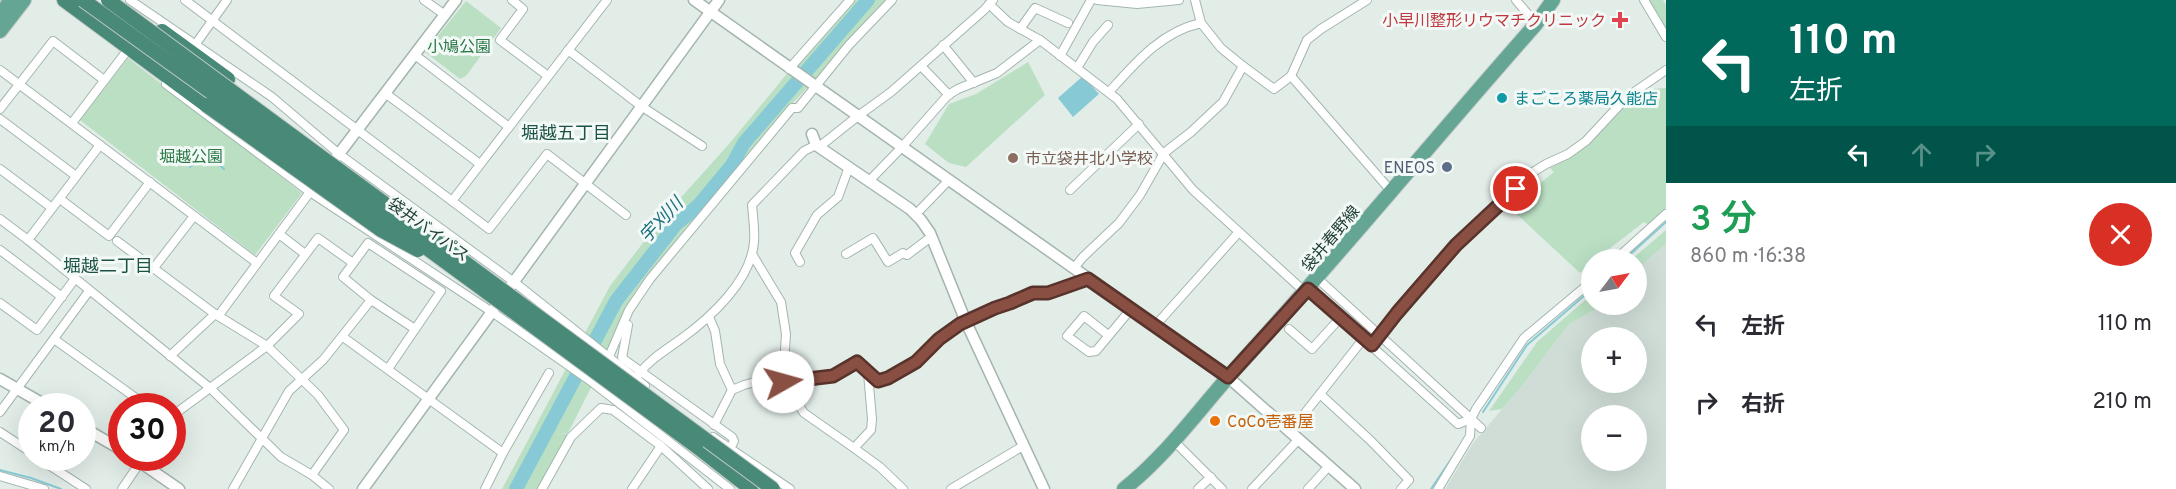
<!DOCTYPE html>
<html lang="ja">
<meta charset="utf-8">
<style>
body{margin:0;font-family:Overpass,"Noto Sans JP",sans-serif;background:#f7f7f7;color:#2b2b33;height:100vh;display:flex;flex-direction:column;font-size:22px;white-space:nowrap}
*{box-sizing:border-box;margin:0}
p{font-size:20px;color:#7c7c81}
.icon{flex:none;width:33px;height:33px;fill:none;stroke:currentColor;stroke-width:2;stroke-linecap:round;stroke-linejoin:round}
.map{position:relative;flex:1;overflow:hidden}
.drawer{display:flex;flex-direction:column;background:#fff;width:510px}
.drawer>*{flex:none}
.hud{background:#00695c;color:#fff;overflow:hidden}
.needle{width:39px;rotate:58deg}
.tools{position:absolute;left:1581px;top:249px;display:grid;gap:12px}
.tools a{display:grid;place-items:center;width:66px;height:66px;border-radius:50%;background:#fff;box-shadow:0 6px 24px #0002;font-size:30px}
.speed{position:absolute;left:18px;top:393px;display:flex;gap:12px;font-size:30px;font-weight:700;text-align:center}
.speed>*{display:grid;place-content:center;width:78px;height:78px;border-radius:50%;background:#fff;box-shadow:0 6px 24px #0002;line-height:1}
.speed small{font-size:15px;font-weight:400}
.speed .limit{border:9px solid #d22;background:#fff;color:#111}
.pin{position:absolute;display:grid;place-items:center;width:51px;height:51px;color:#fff;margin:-26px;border:3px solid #fff;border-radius:50%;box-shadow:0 2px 6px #0007}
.me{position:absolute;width:66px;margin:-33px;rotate:83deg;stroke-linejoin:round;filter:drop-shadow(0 0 4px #0008)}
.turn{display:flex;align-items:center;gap:21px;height:126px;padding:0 24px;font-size:27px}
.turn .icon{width:78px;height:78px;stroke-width:2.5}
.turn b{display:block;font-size:42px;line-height:51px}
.lanes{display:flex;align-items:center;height:57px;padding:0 24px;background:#0003;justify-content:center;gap:30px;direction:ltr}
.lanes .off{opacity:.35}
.round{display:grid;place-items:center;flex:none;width:63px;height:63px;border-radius:32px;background:#f7f7f7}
.head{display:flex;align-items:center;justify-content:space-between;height:102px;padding:0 24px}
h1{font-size:36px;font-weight:600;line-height:45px;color:#1e9e55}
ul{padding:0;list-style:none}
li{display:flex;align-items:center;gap:18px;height:78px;padding:0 24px}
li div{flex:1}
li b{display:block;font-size:22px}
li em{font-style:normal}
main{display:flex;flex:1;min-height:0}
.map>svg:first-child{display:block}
</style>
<main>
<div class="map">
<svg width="1666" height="489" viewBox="0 0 1666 489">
<rect width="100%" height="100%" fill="#e2ede8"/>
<!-- built -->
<path fill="#d0ddd7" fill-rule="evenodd" d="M1666 244V489H1445L1473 443 1522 386 1569 324 1601 305 1636 304 1637 269ZM1592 338H1636V382H1592ZM1592 416H1636V460H1592Z"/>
<!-- green -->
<g fill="#badfc3">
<polygon points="852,0 890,0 790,106 624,314 608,354 568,433 553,435 575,433 544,489 502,489 610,286 659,222 729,144 827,25"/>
<polygon points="1649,0 1663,0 1666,5 1666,29"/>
<polygon points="466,1 501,28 466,76 460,79 425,52"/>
<polygon points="128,58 302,193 255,255 80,120"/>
<polygon points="1028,62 1045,95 966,167 949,163 925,144 949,104 976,94"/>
<polygon points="1666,88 1666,210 1649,225 1644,222 1596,259 1592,260 1591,263 1580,273 1510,208 1554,172 1550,168 1577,153 1636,96 1652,89"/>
<polygon points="1666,230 1666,244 1637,269 1636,260 1632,259"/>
<polygon points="1591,295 1592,304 1601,305 1599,307 1569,324 1522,386 1502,409 1489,411 1537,342"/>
</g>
<!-- water -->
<polygon fill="#87cad5" points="1083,76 1099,94 1073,117 1058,98"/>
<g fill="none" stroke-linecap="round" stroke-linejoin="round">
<!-- stream -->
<g stroke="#87cad5" stroke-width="2">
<polyline points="0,1 1,0"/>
<polyline points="190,167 200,159 210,157 224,169"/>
<polyline points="1624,260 1666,222"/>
<polyline points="1483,412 1527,345 1592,289"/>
<polyline points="0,470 31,478 61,489"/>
<polyline points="1431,489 1456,452"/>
</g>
<!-- river -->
<polyline stroke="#87cad5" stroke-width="14" points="516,489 616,301 676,224 699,205 732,165 744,143 868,0"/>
<!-- minor casing -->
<g stroke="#a4b5af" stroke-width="10">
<g id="minor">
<polyline points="130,0 272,97 339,154 514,282 645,386"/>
<polyline points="185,0 452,201 607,0"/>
<polyline points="424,0 445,15"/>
<polyline points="512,0 523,9 500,40 548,76"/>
<polyline points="1097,0 1137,4 1179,0"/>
<polyline points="1516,0 1536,24"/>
<polyline points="1644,0 1666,37"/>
<polyline points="989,4 1008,22 1040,40 1117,99 1193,190 1305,292"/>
<polyline points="1020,29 1035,8 1068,23"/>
<polyline points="195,45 227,0"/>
<polyline points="943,45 974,83"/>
<polyline points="568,50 641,106 702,146"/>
<polyline points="415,55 509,127"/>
<polyline points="1060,56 1091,0"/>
<polyline points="921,66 949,95"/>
<polyline points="1243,66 1274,89 1291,76 1307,40 1321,29 1367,0"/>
<polyline points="1077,68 1093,42 1108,25"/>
<polyline points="789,69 850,0"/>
<polyline points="0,70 257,263"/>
<polyline points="1291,76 1391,191"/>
<polyline points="166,84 310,192 492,312 592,382 730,489"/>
<path d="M1109 92C1136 62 1161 32 1201 23"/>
<polyline points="385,93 480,164"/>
<polyline points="0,109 53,41 104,80"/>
<polyline points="0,119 76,176"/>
<polyline points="72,123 126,52"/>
<polyline points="819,147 858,116 891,92 984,10 993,0"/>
<polyline points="0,169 52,208"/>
<polyline points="869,181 902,147 948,95 958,89 997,73 1040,40"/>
<polyline points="1070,190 1139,124"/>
<polyline points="60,199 109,236 150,182"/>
<polyline points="452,201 489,229 547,154 626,215"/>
<polyline points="916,214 949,180"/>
<polyline points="0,219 28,240 210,388 281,457 312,475 329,489"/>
<polyline points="279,234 305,254"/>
<polyline points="28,240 100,145"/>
<polyline points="117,241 215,314 267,346 318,395 344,430 312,475"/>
<polyline points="0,250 62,297"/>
<polyline points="752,254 781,302 786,334 783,382 804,413 854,448 880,467 903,489"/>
<polyline points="846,254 873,238 888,262 903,253 907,255 931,237"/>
<polyline points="1615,260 1666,214"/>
<polyline points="800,262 795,253 817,215 838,197 849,167"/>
<polyline points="1074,268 1083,257 1119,223 1140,195 1164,153 1191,132 1223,102 1243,66 1221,48 1201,23 1195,0"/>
<polyline points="153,269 194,216"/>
<polyline points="1317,278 1481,428"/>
<polyline points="1308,289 1458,424 1471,419"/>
<polyline points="0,303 37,330 74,280"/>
<polyline points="219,315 310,192"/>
<polyline points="709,317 715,331 720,364 732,390"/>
<polyline points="628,325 622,358 732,437 734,441 730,449"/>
<polyline points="1155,326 1238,233"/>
<polyline points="1289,329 1312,349 1340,318"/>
<polyline points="1108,335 1084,316 1067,336 1089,352 1096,351 1131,309"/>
<polyline points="343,337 503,453"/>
<polyline points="54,339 147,406"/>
<polyline points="1372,345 1397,313 1456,245 1501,204 1530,174 1546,164 1568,154 1586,141 1627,97 1666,70"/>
<polyline points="170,356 215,314"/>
<polyline points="608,359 629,310 650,279 792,108 798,108 849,45 892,0"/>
<polyline points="388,369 441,291 368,243 343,277 371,300 415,329"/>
<path d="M639 374C650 359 666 350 681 339 710 318 751 281 754 242 755 230 753 217 752 205L804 151 816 145"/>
<polyline points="783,382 833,376 857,362 878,381 888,378 917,362 939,339 960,324 995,307 1010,303 1033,293 1048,293 1088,279"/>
<polyline points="1320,394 1370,440 1409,480 1401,489"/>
<polyline points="0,412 89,291"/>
<polyline points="172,416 267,346 299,314 274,296 318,238 353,263"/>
<polyline points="714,425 732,390 744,385 782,375"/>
<polyline points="0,432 32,453"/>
<polyline points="1290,432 1364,338"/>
<polyline points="713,437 790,489"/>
<polyline points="1174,441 1222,489"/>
<polyline points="854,448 871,430 872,419 868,373"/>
<polyline points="38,458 86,489"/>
<polyline points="0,476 44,489"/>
<polyline points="122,489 143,458"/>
<polyline points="233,489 289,391 323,360 371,300"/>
<polyline points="485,489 503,453 549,373"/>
<polyline points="542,489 571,437 601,408 613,410 661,446 708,489"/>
<polyline points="632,489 661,446"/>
<polyline points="951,489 1023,446"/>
<polyline points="1198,489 1211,477"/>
<polyline points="1252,489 1299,439"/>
<polyline points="1308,489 1329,466"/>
<polyline points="1438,489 1470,436 1471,419 1476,409 1524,338 1592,281"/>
</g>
</g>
<!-- tertiary casing -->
<g stroke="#a4b5af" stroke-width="13">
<g id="tertiary">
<polyline points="694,0 1228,377 1355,489"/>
<polyline points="812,134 816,145 910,209 921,220 930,233 966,322 1044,489"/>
<polyline points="310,192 456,0"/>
<polyline points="0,379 47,406"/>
<polyline points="82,427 122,450"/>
<polyline points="134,458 179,489"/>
<polyline points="363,489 719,0"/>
</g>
</g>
<!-- primary casing -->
<g stroke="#c1c9c7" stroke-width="16">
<g id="primary">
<polyline points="0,15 11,0"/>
<polyline points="0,31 24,0"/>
<path d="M1124 489C1169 453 1199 409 1238 366 1340 254 1436 137 1536 24L1553 0"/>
</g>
</g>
<!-- trunk casing -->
<g stroke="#c1c9c7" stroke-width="16">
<g id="trunk">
<polyline points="64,0 206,105"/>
<polyline points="162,31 228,79"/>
<polyline points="696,446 751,489"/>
</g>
</g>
<!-- minor -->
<use href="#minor" stroke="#fff" stroke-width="8"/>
<!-- tertiary -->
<use href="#tertiary" stroke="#fff" stroke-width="10"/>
<!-- primary -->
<use href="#primary" stroke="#64a593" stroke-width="14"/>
<!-- trunk -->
<use href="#trunk" stroke="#488978" stroke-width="14"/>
<!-- trunk-bridge casing -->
<g stroke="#c1c9c7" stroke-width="16" stroke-linecap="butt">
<g id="trunk-bridge">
<polyline points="83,0 387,219 696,446"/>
<polyline points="108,0 773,489"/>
<polyline points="206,105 381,230 418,250"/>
</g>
</g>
<!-- trunk-bridge -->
<use href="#trunk-bridge" stroke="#488978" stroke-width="14"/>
</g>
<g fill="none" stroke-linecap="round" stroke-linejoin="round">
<!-- route casing -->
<g stroke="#58332b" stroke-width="15">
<polyline id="route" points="783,382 833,376 857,362 878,381 888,378 916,362 939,339 960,324 995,308 1010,303 1033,293 1048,293 1088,279 1228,377 1308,289 1372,345 1397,313 1456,245 1516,189"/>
</g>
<!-- route -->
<use href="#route" stroke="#884f42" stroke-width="10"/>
</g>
<!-- markers -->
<path fill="#e0444e" stroke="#f3f9f6" stroke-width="2" d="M1617 11h6v6h6v6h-6v6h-6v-6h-6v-6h6z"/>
<circle fill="#0f9aa8" stroke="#f3f9f6" stroke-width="2" cx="1502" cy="98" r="6"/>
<circle fill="#8d6e63" stroke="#f3f9f6" stroke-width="2" cx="1013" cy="158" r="6"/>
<circle fill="#5c6f8a" stroke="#f3f9f6" stroke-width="2" cx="1447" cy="167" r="6"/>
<circle fill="#e8710a" stroke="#f3f9f6" stroke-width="2" cx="1215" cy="421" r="6"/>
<g text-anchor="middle" stroke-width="6" stroke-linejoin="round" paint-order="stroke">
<!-- health labels -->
<g font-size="16" fill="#be3a42" stroke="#f3f9f6" text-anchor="end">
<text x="1606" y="26">小早川整形リウマチクリニック</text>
</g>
<!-- park labels -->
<g font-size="16" fill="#297846" stroke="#f3f9f6">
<text x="459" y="52">小鳩公園</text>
<text x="191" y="162">堀越公園</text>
</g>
<!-- culture labels -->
<g font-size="16" fill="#0d838f" stroke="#f3f9f6" text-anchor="start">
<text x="1514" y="104">まごころ薬局久能店</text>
</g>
<!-- education labels -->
<g font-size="16" fill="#785e54" stroke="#f3f9f6" text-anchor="start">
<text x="1025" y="164">市立袋井北小学校</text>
</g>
<!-- service labels -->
<g font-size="16" fill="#4e5e75" stroke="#f3f9f6" text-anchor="end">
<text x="1435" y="173">ENEOS</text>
</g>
<!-- street labels -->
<g font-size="16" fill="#213f36" stroke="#f3f9f6">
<text transform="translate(429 229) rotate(36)" y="6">袋井バイパス</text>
<text transform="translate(1330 238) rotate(-50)" y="6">袋井春野線</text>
</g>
<!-- food labels -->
<g font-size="16" fill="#c56008" stroke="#f3f9f6" text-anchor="start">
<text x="1227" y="427">CoCo壱番屋</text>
</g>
<!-- neighbourhood labels -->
<g font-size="18" fill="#1c5244" stroke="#f3f9f6">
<text x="566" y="139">堀越五丁目</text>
<text x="108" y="272">堀越二丁目</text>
</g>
<!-- water labels -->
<g font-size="18" font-style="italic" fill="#186e7e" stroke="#f3f9f6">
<text transform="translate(661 220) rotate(-47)" y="6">宇刈川</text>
</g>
</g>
</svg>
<div class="tools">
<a><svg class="needle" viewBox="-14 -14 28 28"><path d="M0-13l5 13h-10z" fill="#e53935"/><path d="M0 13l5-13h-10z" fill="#7c7c81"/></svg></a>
<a>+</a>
<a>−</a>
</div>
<div class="speed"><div>20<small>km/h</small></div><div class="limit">30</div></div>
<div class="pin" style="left:1516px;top:189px;background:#d93025"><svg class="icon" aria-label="arrive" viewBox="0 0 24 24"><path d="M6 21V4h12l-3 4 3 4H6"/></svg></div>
<svg class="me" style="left:783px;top:382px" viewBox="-20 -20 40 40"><circle r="19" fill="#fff"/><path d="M0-13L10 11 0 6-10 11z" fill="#884f42"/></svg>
</div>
<section class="drawer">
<div class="hud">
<div class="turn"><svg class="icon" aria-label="left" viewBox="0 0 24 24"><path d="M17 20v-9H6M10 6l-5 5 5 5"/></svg><div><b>110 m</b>左折</div></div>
<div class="lanes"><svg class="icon" aria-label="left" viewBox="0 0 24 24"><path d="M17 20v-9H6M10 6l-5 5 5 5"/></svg><svg class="icon off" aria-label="ahead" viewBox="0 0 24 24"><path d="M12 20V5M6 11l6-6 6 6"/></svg><svg class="icon off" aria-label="right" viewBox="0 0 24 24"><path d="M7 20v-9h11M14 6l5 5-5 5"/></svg></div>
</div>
<div class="head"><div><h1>3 分</h1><p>860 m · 16:38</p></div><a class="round" style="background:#d93025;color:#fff"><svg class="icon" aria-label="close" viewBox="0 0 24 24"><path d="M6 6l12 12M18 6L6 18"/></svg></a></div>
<ul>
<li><svg class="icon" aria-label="left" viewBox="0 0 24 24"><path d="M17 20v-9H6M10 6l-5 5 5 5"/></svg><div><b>左折</b></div><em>110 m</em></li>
<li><svg class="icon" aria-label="right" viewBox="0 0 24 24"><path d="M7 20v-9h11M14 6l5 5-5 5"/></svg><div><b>右折</b></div><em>210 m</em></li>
</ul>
</section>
</main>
